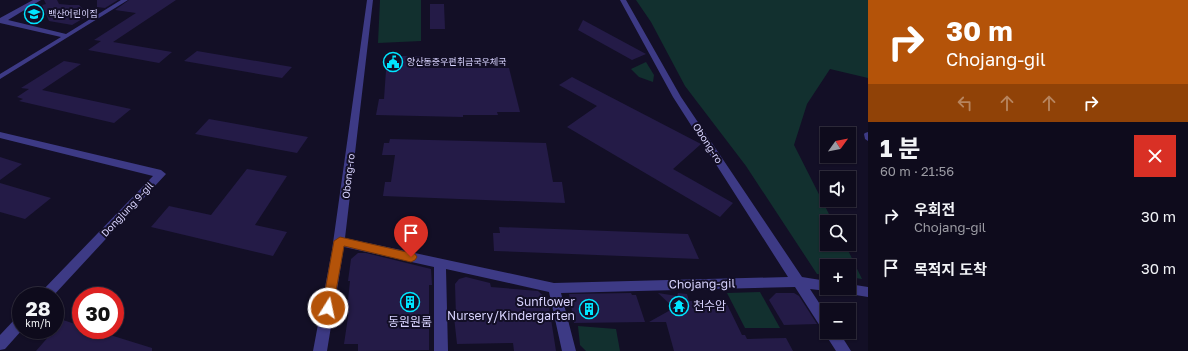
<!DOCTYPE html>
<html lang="ko">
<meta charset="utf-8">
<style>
body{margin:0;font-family:"Golos Text","Noto Sans KR",sans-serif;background:#1c1929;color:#f1f3f6;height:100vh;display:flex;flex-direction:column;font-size:15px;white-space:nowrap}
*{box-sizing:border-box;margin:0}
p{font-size:13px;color:#9b9ba3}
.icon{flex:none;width:22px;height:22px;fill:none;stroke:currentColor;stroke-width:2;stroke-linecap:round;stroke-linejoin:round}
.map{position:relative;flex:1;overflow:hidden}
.details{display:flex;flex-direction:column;background:#0e0b1c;width:320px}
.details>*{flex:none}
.guide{background:#b45309;color:#fff;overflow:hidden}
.needle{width:26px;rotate:57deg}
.controls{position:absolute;left:820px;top:127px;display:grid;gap:8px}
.controls a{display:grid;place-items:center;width:36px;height:36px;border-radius:0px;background:#0e0b1c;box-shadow:0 1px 3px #0004,0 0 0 1px #2e2b3b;font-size:20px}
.speed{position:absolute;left:12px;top:287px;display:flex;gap:8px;font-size:20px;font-weight:700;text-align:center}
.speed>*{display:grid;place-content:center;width:52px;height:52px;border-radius:50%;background:#0e0b1c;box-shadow:0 1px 3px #0004,0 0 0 1px #2e2b3b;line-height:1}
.speed small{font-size:10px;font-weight:400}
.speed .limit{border:6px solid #d22;background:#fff;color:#111}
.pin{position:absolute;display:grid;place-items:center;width:34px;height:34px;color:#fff;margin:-41px -17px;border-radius:50% 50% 50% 0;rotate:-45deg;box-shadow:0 0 4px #0007}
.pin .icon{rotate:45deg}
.me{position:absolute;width:44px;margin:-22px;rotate:10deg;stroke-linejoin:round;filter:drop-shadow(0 0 3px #0008)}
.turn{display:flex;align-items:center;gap:14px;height:84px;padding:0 12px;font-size:18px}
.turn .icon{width:52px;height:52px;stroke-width:2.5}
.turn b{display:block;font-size:28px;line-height:34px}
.lanes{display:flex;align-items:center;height:38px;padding:0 12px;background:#0003;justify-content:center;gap:20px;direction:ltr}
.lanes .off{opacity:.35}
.round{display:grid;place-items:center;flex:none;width:42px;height:42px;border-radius:0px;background:#1c1929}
.headline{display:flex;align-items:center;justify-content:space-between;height:68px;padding:0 12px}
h1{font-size:24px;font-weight:700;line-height:30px}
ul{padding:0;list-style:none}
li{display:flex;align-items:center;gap:12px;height:52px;padding:0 12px}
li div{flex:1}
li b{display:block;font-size:15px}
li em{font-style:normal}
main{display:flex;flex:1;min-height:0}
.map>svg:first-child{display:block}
</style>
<main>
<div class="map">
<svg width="868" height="351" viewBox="0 0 868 351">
<rect width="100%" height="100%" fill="#130f26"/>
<!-- green -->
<g fill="#12302f">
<polygon points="380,0 421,0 421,41 378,43"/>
<polygon points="636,0 868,0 868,78 830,69 807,104 794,145 833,222 827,222 827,244 845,244 862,279 849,277 849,266 827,266 827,275 817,274 746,166 685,86 651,22"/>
<polygon points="646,62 654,75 653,82 639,77 631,69"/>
<polygon points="760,292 780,328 745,328 727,293"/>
<polygon points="578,326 616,329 620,351 586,351 580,345"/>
</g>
<!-- building -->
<g fill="#241b47">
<polygon points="44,0 57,0 59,4 70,5 79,5 89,15 72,25 49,21 42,5 46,4"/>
<polygon points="97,0 118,0 105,8 97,7"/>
<polygon points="129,0 176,0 113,42 172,52 159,63 88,50 101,41 94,40 136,13 115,10"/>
<polygon points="430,4 444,4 445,29 430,29"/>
<polygon points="583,20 646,54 632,60 578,30"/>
<polygon points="197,51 292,67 282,78 184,61"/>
<polygon points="387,56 425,56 425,68 509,68 520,112 497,112 498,115 463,115 463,117 376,115 379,99 384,99"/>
<polygon points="64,61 81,64 42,90 131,109 114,123 19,101 23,99 17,97 29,89 21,88"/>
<polygon points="572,77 701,144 673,169 733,203 720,217 567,127 597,106 559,85"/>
<polygon points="209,119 308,137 297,153 195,134"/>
<polygon points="390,139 546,143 553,182 562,182 565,203 383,196 385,182 391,182 395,155 382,155 384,143 389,143"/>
<polygon points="0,157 22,164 0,180"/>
<polygon points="247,169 287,176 255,225 287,232 273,256 151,227 169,206 211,215"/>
<polygon points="0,183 51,198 25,219 0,212"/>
<polygon points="499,227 688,234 699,259 494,251 493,233 500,233"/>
<polygon points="358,253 366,253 431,269 432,285 429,285 429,350 358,351 358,344 344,344 349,310 347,310 350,281 348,281 351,259"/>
<polygon points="466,277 490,283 491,287 538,291 548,300 556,351 514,351 513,343 457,344 454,317 456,317 455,284 459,279"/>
<polygon points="631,293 632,295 636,295 645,322 574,323 569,294"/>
<polygon points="658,293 677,296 678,293 687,294 689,301 725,300 742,335 745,335 747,339 786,338 793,351 674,351 666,322 649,322 674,308"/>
<polygon points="776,293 794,293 799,296 817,324 784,325 769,300"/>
<polygon points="63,320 81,326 81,330 94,330 152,348 152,351 36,351"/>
</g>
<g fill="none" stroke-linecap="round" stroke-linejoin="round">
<!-- lane -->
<polygon fill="#3d3a85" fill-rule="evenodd" points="868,132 868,141 865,139 864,134 865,133"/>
<!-- street -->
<g fill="#3d3a85" fill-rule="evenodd">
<polygon points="33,0 41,0 8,20 66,34 121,0 128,0 0,79 0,74 61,37 0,23 0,18"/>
<polygon points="367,0 373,0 345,238 554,283 788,277 673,97 620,0 626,0 681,97 802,277 827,281 827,288 832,288 827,291 810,289 827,315 827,332 839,332 851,351 836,351 795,287 561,293 576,351 562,351 549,292 446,269 448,351 434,351 434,267 344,247 327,351 313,351 332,250"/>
<polygon points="0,132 161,170 166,174 53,296 39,296 41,292 153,176 0,138"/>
<polygon points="849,284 868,287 868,297 837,292 835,288 849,288"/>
<polygon points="21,316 22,330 5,349 0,350 0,335 16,318"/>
</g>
</g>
<!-- route -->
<polygon fill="#b45309" stroke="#753606" points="340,237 411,253 415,254 417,257 415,260 411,262 344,246 333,308 332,311 328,313 324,311 322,308 334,241"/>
<!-- icons -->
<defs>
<g id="school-ring" transform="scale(1)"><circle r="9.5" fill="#130f26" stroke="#00e5ff" stroke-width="1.5"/><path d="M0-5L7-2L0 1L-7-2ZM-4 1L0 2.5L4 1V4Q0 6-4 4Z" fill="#00e5ff"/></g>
<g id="civic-ring" transform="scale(1)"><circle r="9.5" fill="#130f26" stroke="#00e5ff" stroke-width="1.5"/><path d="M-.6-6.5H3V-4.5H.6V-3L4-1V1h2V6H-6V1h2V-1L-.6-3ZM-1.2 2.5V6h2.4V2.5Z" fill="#00e5ff"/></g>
<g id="building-ring" transform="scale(1)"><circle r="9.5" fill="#130f26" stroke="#00e5ff" stroke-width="1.5"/><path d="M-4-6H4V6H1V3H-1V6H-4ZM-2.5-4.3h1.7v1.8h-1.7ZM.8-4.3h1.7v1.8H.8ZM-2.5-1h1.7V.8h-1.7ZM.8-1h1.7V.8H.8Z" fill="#00e5ff"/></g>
<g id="temple-ring" transform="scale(1)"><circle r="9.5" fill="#130f26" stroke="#00e5ff" stroke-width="1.5"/><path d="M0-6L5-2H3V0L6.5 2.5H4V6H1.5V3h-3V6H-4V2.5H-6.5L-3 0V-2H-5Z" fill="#00e5ff"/></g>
</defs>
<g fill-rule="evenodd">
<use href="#school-ring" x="34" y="14"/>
<use href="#civic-ring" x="393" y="62"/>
<use href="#building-ring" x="410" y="302"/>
<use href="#temple-ring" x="679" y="306"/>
<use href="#building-ring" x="589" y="309"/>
</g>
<g text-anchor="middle" stroke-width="4" stroke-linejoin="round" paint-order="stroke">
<!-- far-poi labels -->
<g font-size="9" fill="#d9d4ff" stroke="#130f26" text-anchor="start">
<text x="48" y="17">백산어린이집</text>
<text x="407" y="65">양산동중우편취급국우체국</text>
</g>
<!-- street labels -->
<g font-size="10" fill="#d9d4ff" stroke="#130f26">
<text transform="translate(708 143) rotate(57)" y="4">Obong-ro</text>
<text transform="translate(348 176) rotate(-83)" y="4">Obong-ro</text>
<text transform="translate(127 209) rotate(-47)" y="4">Dongjung 9-gil</text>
</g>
<!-- near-street labels -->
<g font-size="12" fill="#d9d4ff" stroke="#130f26">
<text transform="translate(702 284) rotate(-1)" y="4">Chojang-gil</text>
</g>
<!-- near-poi labels -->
<g font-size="12" fill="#d9d4ff" stroke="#130f26" text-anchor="end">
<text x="575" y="306">Sunflower<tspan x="575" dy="14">Nursery/Kindergarten</tspan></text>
<text x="693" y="310" text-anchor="start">천수암</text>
<text x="410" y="326" text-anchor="middle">동원원룸</text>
</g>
</g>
</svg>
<div class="controls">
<a><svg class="needle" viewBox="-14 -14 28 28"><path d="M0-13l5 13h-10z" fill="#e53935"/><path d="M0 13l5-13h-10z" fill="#9b9ba3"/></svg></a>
<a><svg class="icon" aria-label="sound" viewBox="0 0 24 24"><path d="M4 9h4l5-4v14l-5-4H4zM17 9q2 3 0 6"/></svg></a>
<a><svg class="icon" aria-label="search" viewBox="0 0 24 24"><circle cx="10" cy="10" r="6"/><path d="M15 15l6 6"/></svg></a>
<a>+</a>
<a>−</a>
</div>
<div class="speed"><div>28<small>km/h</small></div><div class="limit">30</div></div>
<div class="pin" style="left:411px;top:257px;background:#d93025"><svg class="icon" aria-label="arrive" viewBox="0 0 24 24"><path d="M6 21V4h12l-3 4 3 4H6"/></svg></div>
<svg class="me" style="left:328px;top:308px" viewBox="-20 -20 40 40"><circle r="17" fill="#b45309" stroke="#fff" stroke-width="3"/><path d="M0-11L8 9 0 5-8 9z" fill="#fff"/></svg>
</div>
<section class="details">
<div class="guide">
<div class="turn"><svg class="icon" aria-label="right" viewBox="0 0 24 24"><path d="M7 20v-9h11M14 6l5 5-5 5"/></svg><div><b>30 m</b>Chojang-gil</div></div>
<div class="lanes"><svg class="icon off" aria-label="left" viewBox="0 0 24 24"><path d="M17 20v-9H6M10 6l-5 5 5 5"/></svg><svg class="icon off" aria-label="ahead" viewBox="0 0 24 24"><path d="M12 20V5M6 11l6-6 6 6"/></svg><svg class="icon off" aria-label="ahead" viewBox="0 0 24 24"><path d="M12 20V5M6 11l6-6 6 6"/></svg><svg class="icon" aria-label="right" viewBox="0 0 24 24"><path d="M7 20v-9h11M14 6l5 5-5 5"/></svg></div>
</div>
<div class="headline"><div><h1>1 분</h1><p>60 m · 21:56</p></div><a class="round" style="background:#d93025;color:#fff"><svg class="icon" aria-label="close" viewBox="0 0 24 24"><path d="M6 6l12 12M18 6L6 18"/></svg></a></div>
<ul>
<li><svg class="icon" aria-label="right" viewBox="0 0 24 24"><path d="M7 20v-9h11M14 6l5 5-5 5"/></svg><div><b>우회전</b><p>Chojang-gil</p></div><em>30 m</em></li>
<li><svg class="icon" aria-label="arrive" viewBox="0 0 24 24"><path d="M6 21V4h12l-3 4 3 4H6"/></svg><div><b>목적지 도착</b></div><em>30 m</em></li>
</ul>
</section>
</main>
